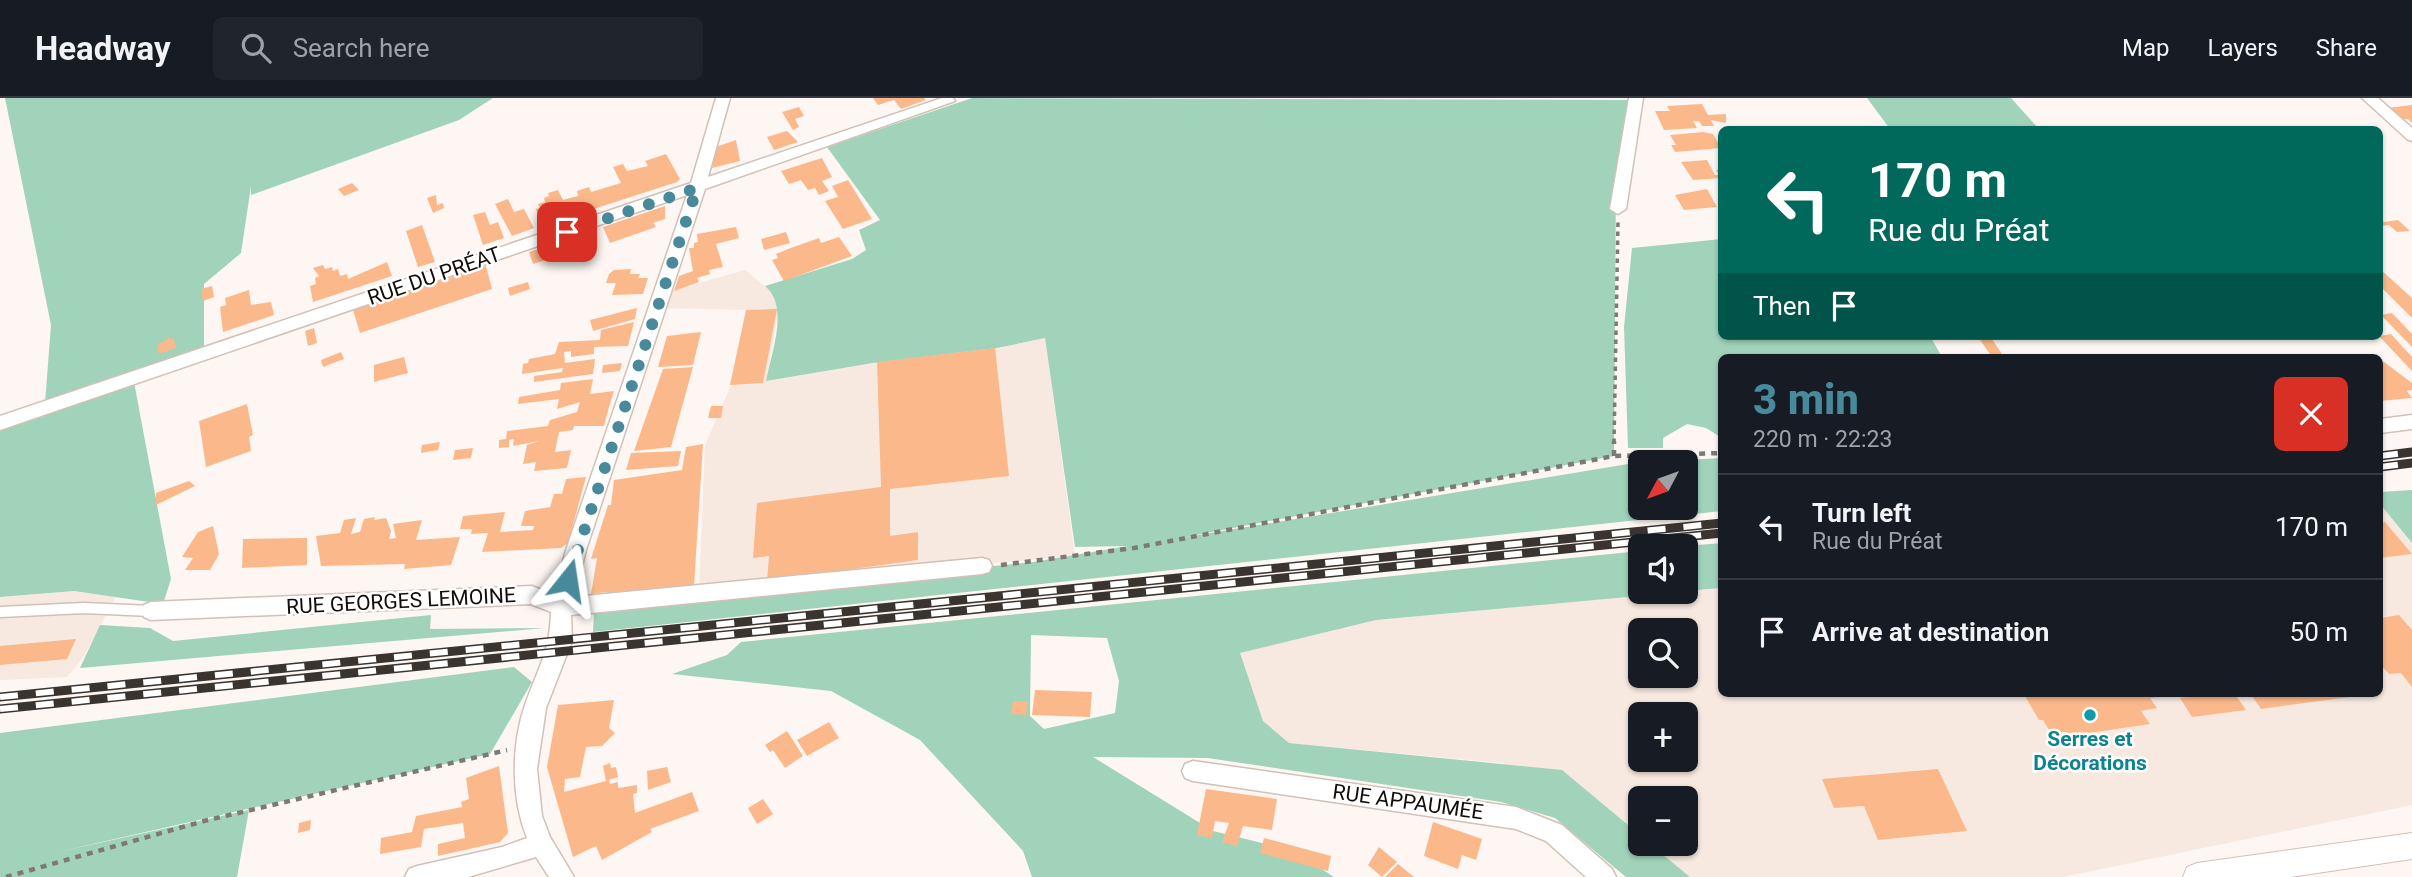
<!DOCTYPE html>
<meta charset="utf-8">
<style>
body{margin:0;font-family:Roboto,sans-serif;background:#20242c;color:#f1f3f6;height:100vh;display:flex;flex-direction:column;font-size:26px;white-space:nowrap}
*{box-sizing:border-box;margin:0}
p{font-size:23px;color:#9ea1a6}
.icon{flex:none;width:38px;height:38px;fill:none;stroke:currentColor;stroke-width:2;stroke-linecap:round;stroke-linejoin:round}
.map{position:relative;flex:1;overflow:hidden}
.details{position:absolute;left:1718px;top:256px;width:665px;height:343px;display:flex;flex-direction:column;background:#171b24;border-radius:10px;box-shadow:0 2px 5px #0004}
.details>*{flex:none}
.banner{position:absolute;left:1718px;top:28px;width:665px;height:214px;border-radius:10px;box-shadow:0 2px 5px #0004;background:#00695c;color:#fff;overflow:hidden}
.needle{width:46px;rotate:229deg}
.fabs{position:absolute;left:1628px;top:352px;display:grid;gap:14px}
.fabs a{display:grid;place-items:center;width:70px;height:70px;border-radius:10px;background:#171b24;box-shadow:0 2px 5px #0004;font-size:35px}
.pin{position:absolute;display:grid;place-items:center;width:60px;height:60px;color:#fff;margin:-30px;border-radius:14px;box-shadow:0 4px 10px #0006}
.me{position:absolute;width:77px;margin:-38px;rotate:15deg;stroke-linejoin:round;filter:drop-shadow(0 0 5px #0008)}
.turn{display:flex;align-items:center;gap:24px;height:147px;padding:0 35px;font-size:32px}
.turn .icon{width:91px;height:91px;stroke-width:2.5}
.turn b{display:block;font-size:49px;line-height:60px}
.then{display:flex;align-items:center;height:66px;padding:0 35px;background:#0003;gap:14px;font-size:26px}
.round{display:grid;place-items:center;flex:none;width:74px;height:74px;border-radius:10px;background:#20242c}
.summary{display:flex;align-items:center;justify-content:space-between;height:119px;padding:0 35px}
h1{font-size:42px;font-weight:800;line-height:52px;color:#488a9b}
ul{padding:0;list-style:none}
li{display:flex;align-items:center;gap:21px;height:105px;padding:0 35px;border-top:2px solid #363941}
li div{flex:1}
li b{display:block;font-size:26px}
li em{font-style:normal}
header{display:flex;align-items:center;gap:42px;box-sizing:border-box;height:98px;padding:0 35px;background:#171b24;border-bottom:2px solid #363941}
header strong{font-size:33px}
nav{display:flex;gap:38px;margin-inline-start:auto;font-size:24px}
.search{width:490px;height:63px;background:#20242c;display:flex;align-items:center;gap:18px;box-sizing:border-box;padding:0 24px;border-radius:10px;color:#9ea1a6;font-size:26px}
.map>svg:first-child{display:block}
</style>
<header>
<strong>Headway</strong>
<div class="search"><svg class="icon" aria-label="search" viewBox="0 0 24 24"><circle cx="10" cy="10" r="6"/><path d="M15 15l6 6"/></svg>Search here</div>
<nav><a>Map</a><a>Layers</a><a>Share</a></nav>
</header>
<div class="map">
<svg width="2412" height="779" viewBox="0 0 2412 779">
<rect width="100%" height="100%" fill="#fdf6f2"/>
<!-- built -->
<g fill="#f7e9e0" fill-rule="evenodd">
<polygon points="745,172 773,195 779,210 766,283 873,265 997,250 1045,240 1075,458 699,490 705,347 732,285 746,212 657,210 661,196"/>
<path d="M2380 406 2412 445V707L2063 779H1690L1650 746H1685V700H1640V737L1602 708 1502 665 1289 645 1263 623 1239 555 1376 522 1722 490V595H2380ZM1640 532H1685V578H1640ZM1640 616H1685V662H1640Z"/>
<polygon points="74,493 116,498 84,558 67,579 0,582 0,499"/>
</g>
<!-- green -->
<g fill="#a1d3ba" fill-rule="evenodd">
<polygon points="5,0 493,0 459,22 251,97 251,88 241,155 204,186 204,250 45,305 51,227"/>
<path d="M972 0 1636 2 1616 81 1614 358 1180 440 1640 364V410H1685V364H1645L1722 360V413L593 534 594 515 737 494 1033 464 1128 448 1075 449 1045 240 997 250 873 265 766 283C771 255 790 209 765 188L852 161 866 152 859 132 880 122 827 49Z"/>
<polygon points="1867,0 2011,0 2039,31 1890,31"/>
<polygon points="1722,141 1722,238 1930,238 1942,259 1722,259 1722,340 1706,330 1687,326 1663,340 1663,350 1628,350 1624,229 1632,150"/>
<polygon points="134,284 171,481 163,506 74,493 0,499 0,331"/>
<polygon points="2412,392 2412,445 2380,406 2380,394"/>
<polygon points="1722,445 1722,490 1685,493 1685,448"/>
<path d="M1640 453V494H1682L1376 522 1240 555 1263 623 1289 645 1562 672 1640 737V746H1650L1690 779H1626L1555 720 1501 704 1208 660 1093 659 1213 733 1294 753 1334 779H1032L1023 753 920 642 831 593 672 576 727 557 741 544ZM1031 537 1107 540 1119 583 1115 615 1044 631 1030 618Z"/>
<polygon points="431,517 430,531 545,530 80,570 100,527 150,530 173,543"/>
<polygon points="514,569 532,584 490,656 53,755 249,712 237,779 0,779 0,635"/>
</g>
<!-- building -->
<g fill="#fbb98b">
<polygon points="873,0 924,0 926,2 901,11 894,2 878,7"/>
<polygon points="1702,6 1708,17 1726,16 1726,25 1711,22 1714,28 1702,28 1699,23 1693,23 1697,30 1664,32 1655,13 1670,13 1667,8"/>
<polygon points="2412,7 2412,25 2408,21 2400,22 2387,10"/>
<polygon points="799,9 804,18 795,21 799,29 793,32 782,14"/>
<polygon points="787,33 798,44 774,52 767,39"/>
<polygon points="1703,34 1713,36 1721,50 1675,54 1671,47 1676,47 1670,37"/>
<polygon points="736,42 740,63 712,70 716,49"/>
<polygon points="666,56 680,81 677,84 541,128 536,111 540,110 538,106 545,104 544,100 549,98 548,95 558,92 563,102 578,98 577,93 589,89 591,94 621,85 613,69 623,66 627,73 640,70 648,68 645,63"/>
<polygon points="822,60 832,79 822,83 829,93 819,97 815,90 808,92 801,82 789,86 781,73"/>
<polygon points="1707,62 1715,77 1719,77 1716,72 1722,71 1722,80 1693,82 1681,64"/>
<polygon points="848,82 872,121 843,131 825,103 838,99 832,88"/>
<polygon points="352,85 359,92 344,98 338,91"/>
<polygon points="1707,91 1717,109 1684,112 1675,97"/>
<polygon points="436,97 437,107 443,105 444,110 433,115 427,100"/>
<polygon points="508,101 514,114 524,111 534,130 512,138 495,106"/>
<polygon points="665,108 665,121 653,125 656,129 610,145 603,129"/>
<polygon points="485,114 490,127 498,124 504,140 483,147 473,117"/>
<polygon points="2380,119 2384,124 2398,122 2410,133 2397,134 2389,127 2380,128"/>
<polygon points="422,127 435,164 418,169 406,133"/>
<polygon points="736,129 739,140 716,146 723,169 709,172 710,176 697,180 699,184 674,193 679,178 693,173 689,150 694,150 694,145 698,144 697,136"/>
<polygon points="786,134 790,145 764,152 761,141"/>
<polygon points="839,139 852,158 784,183 772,162 778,160 776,156 788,151 819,140 821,145"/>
<polygon points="567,142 571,154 533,166 529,154"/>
<polygon points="387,164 392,178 313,204 310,188 316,186 315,180 319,178 313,170 323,167 325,171 332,169 333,173 338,171 340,178 347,176 348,181"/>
<polygon points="486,168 492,191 360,235 353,212"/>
<polygon points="631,171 630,176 640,176 638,180 648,180 643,196 612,197 616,185 606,185 609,176 614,172"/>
<polygon points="2380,171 2412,200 2412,220 2380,188"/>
<polygon points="528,184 530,191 510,198 508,190"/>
<polygon points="212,188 214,199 203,203 201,191"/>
<polygon points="249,192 251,207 271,204 274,217 223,234 220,209 226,207 225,200"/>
<polygon points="637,210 635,221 593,233 590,222"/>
<polygon points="777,211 763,285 730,287 746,212"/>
<polygon points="2392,215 2412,236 2412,249 2381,217"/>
<polygon points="634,224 628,248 594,249 594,256 571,259 571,253 564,254 565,265 595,261 593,276 534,284 534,278 562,274 563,270 522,276 523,266 528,265 529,261 555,256 559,244 600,242 601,232"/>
<polygon points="314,230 317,245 308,248 305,233"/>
<polygon points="701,234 693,267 658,269 667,238"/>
<polygon points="2391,236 2412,259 2412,273 2379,238"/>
<polygon points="1981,238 1990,238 2004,259 1992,259 1978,239"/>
<polygon points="169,240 174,241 176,250 159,256 157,247"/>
<polygon points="995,250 1009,378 890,391 890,438 918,434 918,462 767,483 769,458 753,460 757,405 881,389 877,264"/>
<polygon points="341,254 344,261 323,269 321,262"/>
<polygon points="404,259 408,275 374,284 374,267"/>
<polygon points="2380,261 2412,285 2412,292 2407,293 2412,300 2380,303"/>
<polygon points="622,265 620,273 602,275 603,267"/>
<polygon points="693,269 671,349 634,353 663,271"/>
<polygon points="593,281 590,296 614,293 609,309 604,328 574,328 573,332 559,334 555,354 571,352 567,370 534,373 536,364 523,366 527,347 539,343 513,348 514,341 509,342 509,349 499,350 499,342 506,341 507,333 548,328 550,322 577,314 580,304 557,311 559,301 518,306 519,299 560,292 561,285"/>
<polygon points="247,306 253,337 249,339 251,353 206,369 199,323"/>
<polygon points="711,308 723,308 721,320 708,320"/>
<polygon points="440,344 438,352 421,355 422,347"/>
<polygon points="703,346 694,488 607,499 607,494 591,496 597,460 591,461 608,407 611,407 614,382 682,372 686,349"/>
<polygon points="473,350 471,360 453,362 455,352"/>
<polygon points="681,353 678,368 626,372 631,355"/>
<polygon points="586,379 568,445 561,450 482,454 488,435 471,436 472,431 460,431 463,418 505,414 500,434 533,432 534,428 521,428 525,413 550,409 554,396 562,396 566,381"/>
<polygon points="189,383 195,388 156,407 156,395"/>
<polygon points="375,419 374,422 386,420 391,433 389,441 396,440 393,426 422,422 416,442 460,439 451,467 404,471 405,466 321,468 316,438 340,435 344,422 356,420 351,436 360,434 364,421"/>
<polygon points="2385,424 2412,456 2380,460 2380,425"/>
<polygon points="213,428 219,456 210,472 185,472 193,460 182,459 198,434"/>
<polygon points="307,440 307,467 242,470 243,441"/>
<polygon points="2399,517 2412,532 2412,589 2401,575 2389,576 2380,566 2380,520"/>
<polygon points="76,541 67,561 0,567 0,548"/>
<polygon points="1035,592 1092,594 1090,619 1032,617"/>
<polygon points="2023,595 2157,595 2160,599 2150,600 2157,610 2141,613 2150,626 2068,638 2066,634 2051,635 2043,622 2039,622"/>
<polygon points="2218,595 2234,595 2246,612 2192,619 2180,600"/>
<polygon points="2250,595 2354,595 2357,598 2261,611"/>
<polygon points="614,602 609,630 615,635 602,648 586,649 580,679 565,681 564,694 606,683 603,668 610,665 611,670 616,669 618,679 609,682 610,686 618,684 618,690 637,687 637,695 633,696 635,715 692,694 699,713 650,731 652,734 602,762 596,748 573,759 547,669 558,607"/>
<polygon points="1013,603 1028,603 1026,617 1011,616"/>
<polygon points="829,624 839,640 807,658 797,642"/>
<polygon points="787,633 803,658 785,670 773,652 770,654 765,647"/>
<polygon points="499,668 508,735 500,744 438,758 438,746 465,740 463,725 424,731 421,749 380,756 381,740 412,734 416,718 462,709 461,704 469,701 466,680"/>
<polygon points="667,669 671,684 648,692 647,673"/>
<polygon points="1938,671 1967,733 1878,742 1864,708 1834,710 1822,681"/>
<polygon points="1206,691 1277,701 1272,732 1243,728 1237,748 1222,744 1229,725 1215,723 1212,740 1197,737"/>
<polygon points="763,701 773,716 757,726 748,710"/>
<polygon points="311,722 310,732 298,735 299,725"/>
<polygon points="1433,724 1482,741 1476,762 1462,757 1458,771 1424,758"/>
<polygon points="1264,740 1331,758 1328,773 1260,755"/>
<polygon points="1379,749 1397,764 1382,779 1368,767"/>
<polygon points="1398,766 1414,779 1385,779"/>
</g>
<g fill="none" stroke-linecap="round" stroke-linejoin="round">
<!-- service casing -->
<g stroke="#d1c1b6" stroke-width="13">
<polyline id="service" points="0,514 84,510 151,513"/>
</g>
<!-- minor casing -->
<g stroke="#d1c1b6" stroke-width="3">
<g id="minor">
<path d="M716 0H730L708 79 942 0H953L955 3 705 91 586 452 574 499 982 460 989 462 992 468 989 474 982 476 571 517 572 543 546 610 537 671 542 718 550 739 574 779H549L536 759 468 779H405L409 771 417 768 502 749 527 740C511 700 511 648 525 607 538 570 550 554 551 514L531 506 151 522 144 519 141 513 144 507 151 504 532 488 554 497 566 452 687 97 0 332V318L691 85Z"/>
<polygon points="1629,0 1643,0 1626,111 1618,116 1610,111"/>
<polygon points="2362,0 2378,0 2412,30 2412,43 2407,41"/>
<polygon points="2412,317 2412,331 2380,335 2380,321"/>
<polygon points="1193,663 1516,709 1562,727 1612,771 1616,779 1586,779 1546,743 1516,731 1193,683 1185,680 1182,673 1185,666"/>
</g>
</g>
<!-- tertiary casing -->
<g stroke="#d1c1b6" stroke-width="2">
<polygon id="tertiary" points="2412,735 2412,761 2290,779 2183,779 2187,769 2197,765"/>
</g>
<!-- path-far1 -->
<polyline stroke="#7f7975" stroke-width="3.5" stroke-dasharray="4.5 4.5" stroke-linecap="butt" points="1614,345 1618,124"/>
<!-- path -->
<g stroke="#7f7975" stroke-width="4.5" stroke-dasharray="6 6" stroke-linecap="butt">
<polyline points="1614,358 1614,343"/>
<polyline points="1001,467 1134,450 1614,358 1722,355"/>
<polyline points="6,779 204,723 507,652"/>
</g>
<!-- service -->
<use href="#service" stroke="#fff" stroke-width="10"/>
<!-- minor -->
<use href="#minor" fill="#fff" fill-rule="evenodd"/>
<!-- tertiary -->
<use href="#tertiary" fill="#fff" fill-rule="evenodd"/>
<!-- rail casing -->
<g stroke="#393430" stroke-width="9">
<g id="rail">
<polyline points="2380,358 2412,354"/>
<polyline points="2380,369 2412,365"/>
<polyline points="0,599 1722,425"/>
<polyline points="0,611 1722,435"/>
</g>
</g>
<!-- rail -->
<use href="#rail" stroke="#fff" stroke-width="6" stroke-dasharray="18" stroke-linecap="butt"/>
</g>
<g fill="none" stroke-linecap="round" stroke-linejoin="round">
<!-- route -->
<polyline stroke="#488a9b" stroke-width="12" stroke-dasharray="0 21.6" points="567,134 697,90 568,482"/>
</g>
<!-- markers -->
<circle fill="#0f9aa8" stroke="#fff" stroke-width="2.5" cx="2090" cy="617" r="7"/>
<g text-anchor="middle" stroke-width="5" stroke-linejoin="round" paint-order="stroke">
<!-- street labels -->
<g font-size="21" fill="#120d09" stroke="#fff">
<text transform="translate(434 178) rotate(-19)" y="7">RUE DU PRÉAT</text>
<text transform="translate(401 503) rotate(-3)" y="7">RUE GEORGES LEMOINE</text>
<text transform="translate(1408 704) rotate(8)" y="7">RUE APPAUMÉE</text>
</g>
<!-- culture labels -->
<g font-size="21" font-weight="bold" fill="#0d838f" stroke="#fff">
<text x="2090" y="648">Serres et<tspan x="2090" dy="24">Décorations</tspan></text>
</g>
</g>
</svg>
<div class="fabs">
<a><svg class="needle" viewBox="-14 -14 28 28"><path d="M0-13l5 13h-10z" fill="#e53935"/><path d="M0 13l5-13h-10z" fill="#9ea1a6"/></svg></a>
<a><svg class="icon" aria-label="sound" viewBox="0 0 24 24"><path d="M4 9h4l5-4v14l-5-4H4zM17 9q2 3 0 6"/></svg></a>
<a><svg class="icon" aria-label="search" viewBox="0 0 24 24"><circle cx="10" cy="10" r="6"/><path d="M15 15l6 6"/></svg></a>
<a>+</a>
<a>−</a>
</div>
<div class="pin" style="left:567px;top:134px;background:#d93025"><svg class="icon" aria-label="arrive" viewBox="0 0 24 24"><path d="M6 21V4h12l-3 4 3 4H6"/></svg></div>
<svg class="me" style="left:568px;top:482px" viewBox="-20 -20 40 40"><path d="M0-17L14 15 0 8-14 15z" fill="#488a9b" stroke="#fff" stroke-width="4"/></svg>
<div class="banner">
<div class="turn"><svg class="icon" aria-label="left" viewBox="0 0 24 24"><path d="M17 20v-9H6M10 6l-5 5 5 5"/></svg><div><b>170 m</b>Rue du Préat</div></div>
<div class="then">Then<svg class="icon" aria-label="arrive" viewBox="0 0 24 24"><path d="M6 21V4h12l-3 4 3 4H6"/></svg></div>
</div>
<section class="details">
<div class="summary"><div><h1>3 min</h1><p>220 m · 22:23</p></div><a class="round" style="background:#d93025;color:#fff"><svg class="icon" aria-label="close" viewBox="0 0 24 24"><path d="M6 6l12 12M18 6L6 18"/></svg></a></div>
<ul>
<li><svg class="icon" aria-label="left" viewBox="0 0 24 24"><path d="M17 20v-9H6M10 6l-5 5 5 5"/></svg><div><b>Turn left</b><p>Rue du Préat</p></div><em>170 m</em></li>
<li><svg class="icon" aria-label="arrive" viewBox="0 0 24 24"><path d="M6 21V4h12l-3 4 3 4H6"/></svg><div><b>Arrive at destination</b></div><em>50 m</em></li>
</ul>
</section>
</div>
